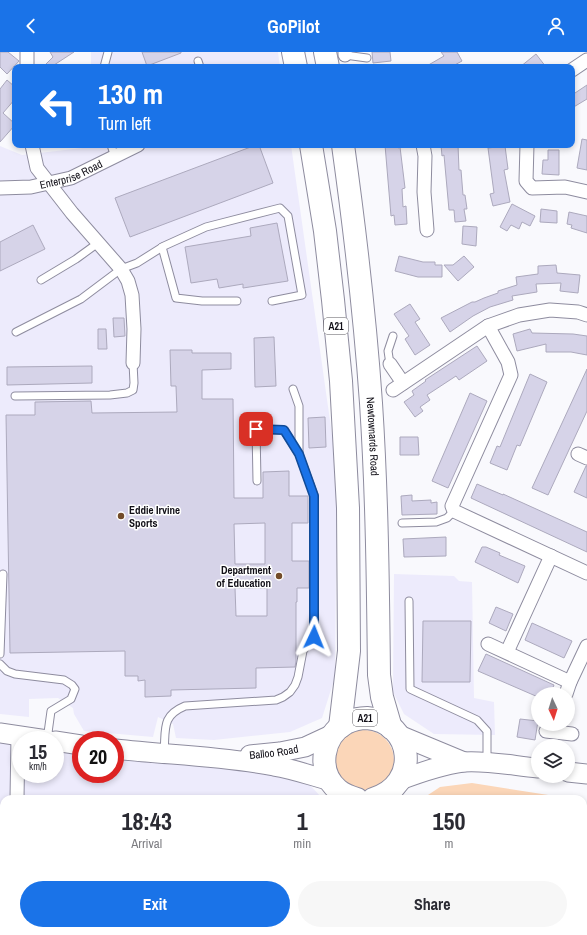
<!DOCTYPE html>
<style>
body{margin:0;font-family:"Archivo Narrow",sans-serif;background:#f7f7f7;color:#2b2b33;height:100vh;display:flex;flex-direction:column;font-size:15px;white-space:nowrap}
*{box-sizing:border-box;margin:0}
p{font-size:13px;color:#7c7c81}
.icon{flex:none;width:22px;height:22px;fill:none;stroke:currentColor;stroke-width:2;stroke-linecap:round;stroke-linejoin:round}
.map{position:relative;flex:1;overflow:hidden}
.details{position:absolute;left:0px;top:743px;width:587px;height:140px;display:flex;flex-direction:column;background:#fff;border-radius:12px 12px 0 0;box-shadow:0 2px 6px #0003}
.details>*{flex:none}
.guide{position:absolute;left:12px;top:12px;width:563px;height:84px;border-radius:8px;box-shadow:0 2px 6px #0003;background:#1a73e8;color:#fff;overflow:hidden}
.needle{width:26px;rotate:176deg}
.fabs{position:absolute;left:531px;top:635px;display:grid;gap:8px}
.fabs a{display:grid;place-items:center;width:44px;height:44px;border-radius:50%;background:#fff;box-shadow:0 2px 6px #0003;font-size:20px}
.speed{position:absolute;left:12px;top:679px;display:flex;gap:8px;font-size:20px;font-weight:700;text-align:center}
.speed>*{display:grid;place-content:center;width:52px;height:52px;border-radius:50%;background:#fff;box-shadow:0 2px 6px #0003;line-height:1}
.speed small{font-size:10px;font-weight:400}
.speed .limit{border:6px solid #d22;background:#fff;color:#111}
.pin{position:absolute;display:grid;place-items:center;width:34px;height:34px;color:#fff;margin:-17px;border-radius:8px;box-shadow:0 2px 6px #0006}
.me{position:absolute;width:44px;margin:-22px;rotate:2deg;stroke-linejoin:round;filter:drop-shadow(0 0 3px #0008)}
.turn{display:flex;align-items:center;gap:14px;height:84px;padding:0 20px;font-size:18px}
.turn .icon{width:52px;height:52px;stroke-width:2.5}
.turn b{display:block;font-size:28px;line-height:34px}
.eta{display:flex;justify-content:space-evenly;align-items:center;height:68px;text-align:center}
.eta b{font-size:24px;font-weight:800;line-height:28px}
.primary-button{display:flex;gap:8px;margin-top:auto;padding:8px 20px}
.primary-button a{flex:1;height:46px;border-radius:24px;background:#1a73e8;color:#fff;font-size:16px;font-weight:800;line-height:46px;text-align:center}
.primary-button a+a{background:#f7f7f7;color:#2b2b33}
header{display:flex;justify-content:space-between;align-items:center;height:52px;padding:0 20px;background:#1a73e8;color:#fff;font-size:18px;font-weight:800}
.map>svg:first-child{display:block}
</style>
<header><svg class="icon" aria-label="back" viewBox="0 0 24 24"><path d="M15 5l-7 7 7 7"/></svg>GoPilot<svg class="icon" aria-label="person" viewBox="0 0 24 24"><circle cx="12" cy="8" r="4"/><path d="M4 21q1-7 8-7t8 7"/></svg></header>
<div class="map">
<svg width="587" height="883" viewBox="0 0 587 883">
<rect width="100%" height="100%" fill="#f9f9fd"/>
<!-- built -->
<g fill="#edebfc">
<polygon points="91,0 278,0 280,15 91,15"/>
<polygon points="92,93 291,93 337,418 335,625 322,666 290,680 214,688 176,686 173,672 158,665 153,685 84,679 74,662 73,656 58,646 29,647 29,665 0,662 0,94 22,103 91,95"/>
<polygon points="394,522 454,524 459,529 472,530 474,646 494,650 495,683 434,682 404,662 393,640"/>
<polygon points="0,690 21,692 21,722 55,722 55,695 81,697 81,722 115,722 115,701 194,708 306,729 323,747 4,747 4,879 341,879 341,883 0,883"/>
</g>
<!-- green -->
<g fill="#fbd6b8">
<circle cx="364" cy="708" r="30"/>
<polygon points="472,731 574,747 422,747 440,735"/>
</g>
<!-- building -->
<g fill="#d6d3e8" stroke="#aca9bd" fill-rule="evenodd">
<polygon points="0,0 8,0 19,9 7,22 0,15"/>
<polygon points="50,0 74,0 51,15 43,15 53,5"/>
<polygon points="142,0 181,0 181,1 147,14"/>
<polygon points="372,0 390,0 391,9 373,11"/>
<polygon points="441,0 457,0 462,9 451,15 425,15 444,4"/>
<polygon points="536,2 546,15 520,15"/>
<polygon points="7,28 15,35 15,47 3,61 15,72 15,73 0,90 0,37"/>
<polygon points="587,33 587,47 572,56 572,43"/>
<polygon points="582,87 587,88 587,118 577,116"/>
<polygon points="256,93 259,93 273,131 130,185 115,146"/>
<polygon points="385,93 398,93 398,96 400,95 405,136 402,137 403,155 406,154 407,172 395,173 394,163 391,164"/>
<polygon points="441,93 458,93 459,118 461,118 463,143 465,143 467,157 464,157 466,169 455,170 454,158 449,158 444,103 442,104"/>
<polygon points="505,94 508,117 504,118 510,150 493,154 490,142 494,141 488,96"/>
<polygon points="548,98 559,98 559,123 542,122 543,108 548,108"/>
<polygon points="512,152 535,164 530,174 522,170 519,177 511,173 507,179 500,175"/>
<polygon points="541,157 557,159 557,171 540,170"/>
<polygon points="569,160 587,164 587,181 571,176 572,173 567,172"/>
<polygon points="277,171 288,229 243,236 243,232 219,236 217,227 191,231 185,195 251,184 250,176"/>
<polygon points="33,173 45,197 0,219 0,190"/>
<polygon points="463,174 477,175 476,194 462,192"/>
<polygon points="399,204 423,210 435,210 435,213 442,213 442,225 418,225 395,219"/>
<polygon points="464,204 474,215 458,229 444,213 453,213"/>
<polygon points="556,213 557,221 580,223 578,241 560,239 561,231 536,232 537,240 512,244 513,248 490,255 473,264 450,280 441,266 472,250 475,250 484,246 498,241 498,239 517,233 516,225 538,222 538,214"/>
<polygon points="410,252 420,267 415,270 430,293 415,303 405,287 409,284 394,262"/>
<polygon points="113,266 124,266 125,284 114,285"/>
<polygon points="98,277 106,277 107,297 98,297"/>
<polygon points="530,277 532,281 573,282 587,284 587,303 571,300 546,300 546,292 517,299 513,282"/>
<polygon points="274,285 276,334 255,335 254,286"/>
<polygon points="477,294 487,309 459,328 456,324 427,343 430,348 420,355 423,359 415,365 404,350 414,343 412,339 426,329 425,328"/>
<path d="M170 298H192V301H231V317L202 318V347H233L234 446H263V420L289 419V444H308V471H292V509H309V536H297V550H296V609L295 615 256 616V636L171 638V644L145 645V628L138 629V624H125V599L10 601 6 363H35V350L91 349 92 361 177 360 176 334H171ZM265 471V512H235L234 472ZM235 536H267V564H236Z"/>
<polygon points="92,314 92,331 7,333 7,315"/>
<polygon points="587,317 587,359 548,443 532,436"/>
<polygon points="530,322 547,330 520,394 517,393 507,418 490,411 497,394 500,395"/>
<polygon points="470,341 487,349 448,436 432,429"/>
<polygon points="325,365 326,395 309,396 308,366"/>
<polygon points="400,385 418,385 419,403 400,403"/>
<polygon points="586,414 587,414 587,446 574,440"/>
<polygon points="477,432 503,443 503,442 587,480 587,500 471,446"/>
<polygon points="412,443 412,449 431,448 431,451 437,450 437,462 402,463 401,444"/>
<polygon points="446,485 446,504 404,505 403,487"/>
<polygon points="482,495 486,495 500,501 499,503 525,514 518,531 475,510"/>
<polygon points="496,555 513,562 506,579 489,571"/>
<polygon points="423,569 471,569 470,630 422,630"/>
<polygon points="532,571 572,589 564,606 525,588"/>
<polygon points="486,602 554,633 550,642 538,642 538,645 478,619"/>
<polygon points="520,667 538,669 535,688 517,685"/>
</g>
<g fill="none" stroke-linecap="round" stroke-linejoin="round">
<!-- lane casing -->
<g stroke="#8e8c9f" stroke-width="9">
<g id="lane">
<polyline points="345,3 367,6"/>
<polyline points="198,9 200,15"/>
<polyline points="104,15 108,0"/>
<polyline points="111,93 115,105"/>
<polyline points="162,195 176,246 202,249 237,249"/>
<polyline points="41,228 76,207 98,191"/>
<polyline points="16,280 81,247 121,217 137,211 164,194 206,175 280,156 288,164 302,243 272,249"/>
<polyline points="390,312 388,299 393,284"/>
<polyline points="15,344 110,343 127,341 133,338 134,331 133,311"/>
<polyline points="257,429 256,377 284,378 299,402"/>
<polyline points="402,471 436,470 447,466 454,459"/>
<polyline points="409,549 410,637 477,668 487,679 487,709"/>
<polyline points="0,602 3,522"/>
<polyline points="0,612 7,619 15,622 64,628 72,633 75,637 71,647 51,659 47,688"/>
<path d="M164 701C166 677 161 664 185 654L276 648 283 645 290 640 295 633 298 625 303 599C306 593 311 591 314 585V443L299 402V354L293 337"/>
<polyline points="73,879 108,880 110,883"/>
<polyline points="171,879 171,883"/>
<polyline points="30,883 30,879"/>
<polyline points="310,883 310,879"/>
</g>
</g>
<!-- street casing -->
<g stroke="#8e8c9f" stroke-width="15">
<g id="street">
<polyline points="345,0 345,3"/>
<polyline points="27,15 27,0"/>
<polyline points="572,18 587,8"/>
<polyline points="32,93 37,116 72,161 121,217 128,229 132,243 134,277 133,311"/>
<polyline points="423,93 425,104 424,140 427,178"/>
<polyline points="527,93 526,129 532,136 565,135 587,140"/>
<path id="s1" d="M0 136 31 135 71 126 138 93"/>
<polyline points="488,274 508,310 511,323 452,454 454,459 587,521"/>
<polyline points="390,312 403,331"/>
<polyline points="393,338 488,274 519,263 550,258 578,260 587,263"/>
<polyline points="578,402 587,406"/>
<polyline points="488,592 570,630"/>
<polyline points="507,600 551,504"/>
<polyline points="566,642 570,630 587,594"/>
<polyline points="546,679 572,682"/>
<polyline points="17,747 18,684"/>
<polyline points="583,819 587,813"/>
<polyline points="527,879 527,883"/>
<polyline points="1,883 4,866"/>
</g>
</g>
<!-- secondary casing -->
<g stroke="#8e8c9f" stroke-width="21">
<g id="secondary">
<polyline points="0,681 47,688"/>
<polyline points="399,683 464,710"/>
<polyline points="55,689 81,693"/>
<path d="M115 697C168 703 222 704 274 714 294 717 312 724 331 729"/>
<path id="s2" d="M250 703 280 700 305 695 333 682"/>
<polyline points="568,720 587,722"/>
<path d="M400 728C421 720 441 713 463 710 486 708 515 714 538 716"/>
</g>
</g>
<!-- highway casing -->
<g stroke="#8e8c9f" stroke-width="24">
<g id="highway">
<polyline points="293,0 296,15"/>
<polyline points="325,0 328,15"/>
<polyline points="311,93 325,179 333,248 341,329 348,456 349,599 340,675"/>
<path id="s3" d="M343 93C355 179 365 265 371 351 377 442 378 532 379 623L382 645 391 676"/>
<path d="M357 747C350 745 344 743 338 738 316 719 322 684 346 671 352 668 360 666 367 666 414 670 421 733 373 747"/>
<polyline points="355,879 355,883"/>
<polyline points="379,879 379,883"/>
</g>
</g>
<!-- lane -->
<use href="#lane" stroke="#fff" stroke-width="7"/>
<!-- street -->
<use href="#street" stroke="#fff" stroke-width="13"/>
<!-- secondary -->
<use href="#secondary" stroke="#fff" stroke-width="19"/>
<!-- highway -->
<use href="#highway" stroke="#fff" stroke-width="22"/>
</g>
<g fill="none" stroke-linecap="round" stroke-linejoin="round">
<!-- route casing -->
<g stroke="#114b97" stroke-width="10">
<polyline id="route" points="256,377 284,378 299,402 314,444 314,585"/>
</g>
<!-- route -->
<use href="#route" stroke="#1a73e8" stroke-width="7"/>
</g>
<!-- markers -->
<g fill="#734c2a" stroke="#fff" stroke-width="1.5">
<circle cx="121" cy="464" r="4"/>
<circle cx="279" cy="524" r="4"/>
</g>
<g text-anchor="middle" stroke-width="3" stroke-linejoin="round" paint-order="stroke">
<!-- shield labels -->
<g fill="#fff" stroke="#58575d" stroke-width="1">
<rect x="324" y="266" width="24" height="16" rx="3"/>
<rect x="353" y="658" width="24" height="16" rx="3"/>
</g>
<g font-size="10" font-weight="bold" fill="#110f17">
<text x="336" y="278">A21</text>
<text x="365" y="670">A21</text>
</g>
<!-- street labels -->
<g font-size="11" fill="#110f17" stroke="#fff">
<text dy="4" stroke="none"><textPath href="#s1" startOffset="73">Enterprise Road</textPath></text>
<text dy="4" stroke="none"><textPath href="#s3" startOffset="293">Newtownards Road</textPath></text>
<text dy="4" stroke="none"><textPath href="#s2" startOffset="24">Balloo Road</textPath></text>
</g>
<!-- poi labels -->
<g font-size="11" font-weight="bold" fill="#110f17" stroke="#fff" text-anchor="start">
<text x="129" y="462">Eddie Irvine<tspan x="129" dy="13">Sports</tspan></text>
<text x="271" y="522" text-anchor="end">Department<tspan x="271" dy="13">of Education</tspan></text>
</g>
</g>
</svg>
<div class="fabs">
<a><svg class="needle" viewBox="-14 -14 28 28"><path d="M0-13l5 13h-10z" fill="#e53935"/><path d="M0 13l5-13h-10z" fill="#7c7c81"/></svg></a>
<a><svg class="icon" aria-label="layers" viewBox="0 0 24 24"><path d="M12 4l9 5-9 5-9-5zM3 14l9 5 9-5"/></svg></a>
</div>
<div class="speed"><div>15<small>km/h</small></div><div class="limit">20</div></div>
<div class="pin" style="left:256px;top:377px;background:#d93025"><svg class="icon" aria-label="arrive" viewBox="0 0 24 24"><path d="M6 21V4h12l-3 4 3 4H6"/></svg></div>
<svg class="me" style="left:314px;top:585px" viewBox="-20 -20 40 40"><path d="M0-17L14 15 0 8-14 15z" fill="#1a73e8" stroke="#fff" stroke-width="4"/></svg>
<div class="guide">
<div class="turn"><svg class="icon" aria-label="left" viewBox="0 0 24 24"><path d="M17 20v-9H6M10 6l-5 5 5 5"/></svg><div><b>130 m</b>Turn left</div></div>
</div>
<section class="details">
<div class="eta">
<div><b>18:43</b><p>Arrival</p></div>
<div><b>1</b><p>min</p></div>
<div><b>150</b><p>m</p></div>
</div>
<div class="primary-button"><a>Exit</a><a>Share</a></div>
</section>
</div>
